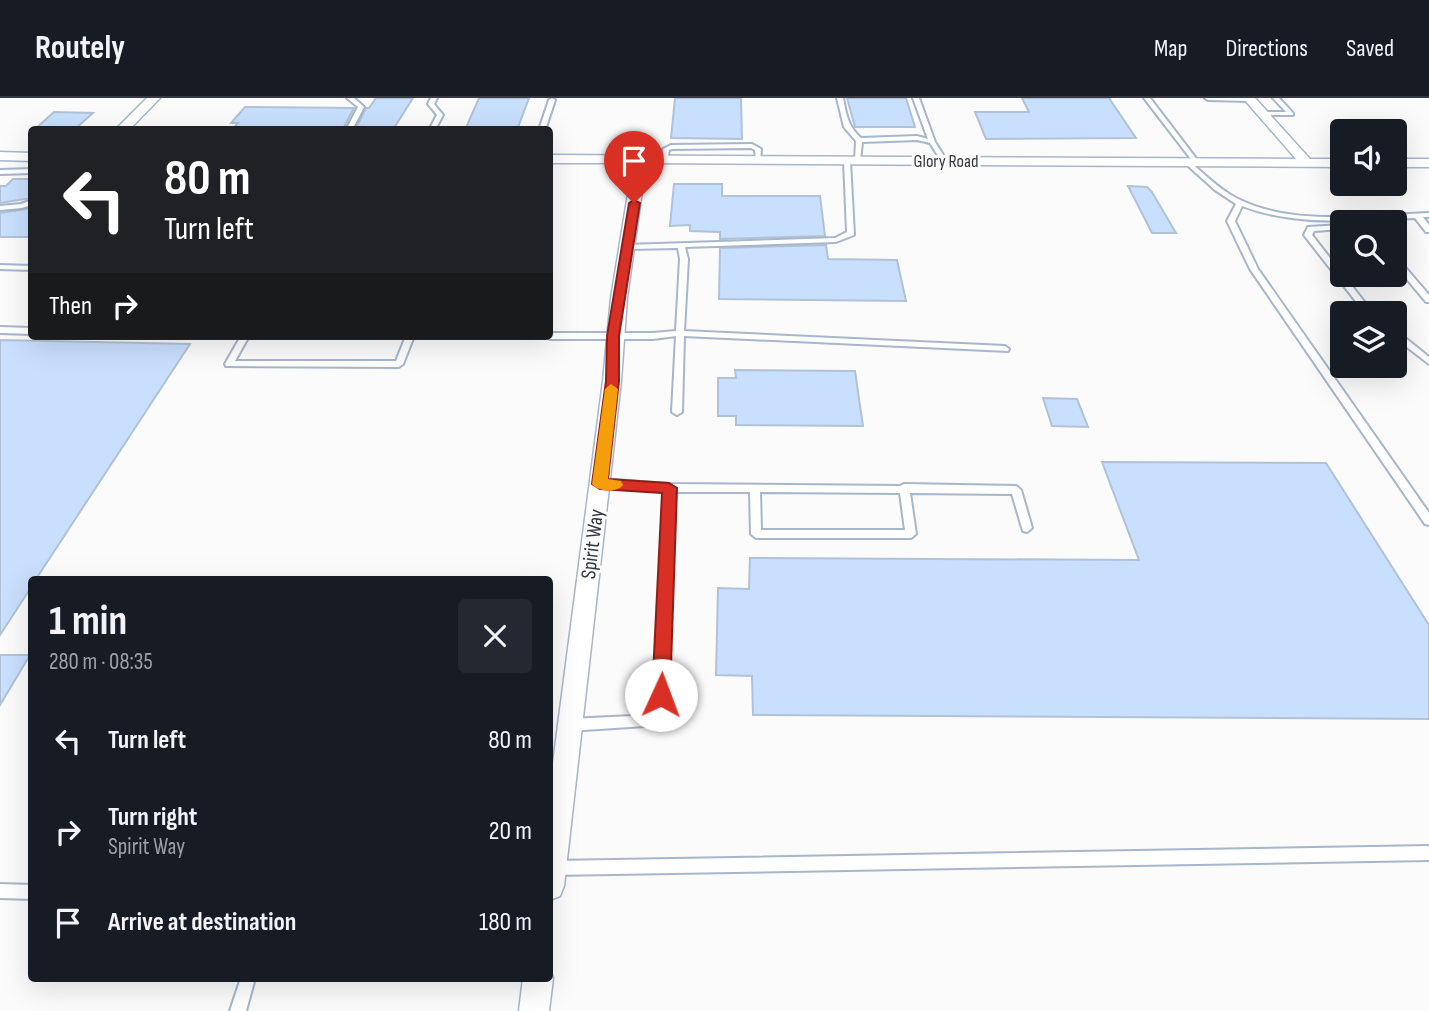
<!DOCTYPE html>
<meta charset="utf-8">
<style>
body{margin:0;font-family:"Sofia Sans Condensed",sans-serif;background:#242831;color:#f1f3f6;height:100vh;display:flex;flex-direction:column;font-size:26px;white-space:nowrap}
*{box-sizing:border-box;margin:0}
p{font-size:23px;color:#9ea1a6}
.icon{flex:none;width:38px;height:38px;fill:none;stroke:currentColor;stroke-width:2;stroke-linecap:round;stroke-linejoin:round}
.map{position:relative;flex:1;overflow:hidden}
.drawer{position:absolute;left:28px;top:478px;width:525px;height:406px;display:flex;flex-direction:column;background:#171b24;border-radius:7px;box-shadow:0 7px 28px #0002}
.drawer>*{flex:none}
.guide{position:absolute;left:28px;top:28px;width:525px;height:214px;border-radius:7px;box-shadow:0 7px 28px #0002;background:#202124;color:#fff;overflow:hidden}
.buttons{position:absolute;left:1330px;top:21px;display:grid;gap:14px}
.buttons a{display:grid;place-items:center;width:77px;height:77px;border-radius:7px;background:#171b24;box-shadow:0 7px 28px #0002;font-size:35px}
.pin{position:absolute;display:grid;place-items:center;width:60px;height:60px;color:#fff;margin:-72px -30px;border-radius:50% 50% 50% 0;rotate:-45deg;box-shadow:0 0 7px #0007}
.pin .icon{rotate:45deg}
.me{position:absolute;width:77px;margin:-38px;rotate:2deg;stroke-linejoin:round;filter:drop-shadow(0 0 5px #0008)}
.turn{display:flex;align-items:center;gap:24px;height:147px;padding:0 21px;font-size:32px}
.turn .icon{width:91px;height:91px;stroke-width:2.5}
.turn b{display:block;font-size:49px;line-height:60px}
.then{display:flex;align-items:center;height:66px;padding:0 21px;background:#0003;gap:14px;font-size:26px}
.round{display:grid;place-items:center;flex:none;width:74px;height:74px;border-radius:7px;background:#242831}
.head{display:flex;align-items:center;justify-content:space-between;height:119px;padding:0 21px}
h1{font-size:42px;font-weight:700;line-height:52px}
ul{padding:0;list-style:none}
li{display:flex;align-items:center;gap:21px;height:91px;padding:0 21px}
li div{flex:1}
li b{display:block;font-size:26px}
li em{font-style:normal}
header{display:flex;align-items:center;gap:42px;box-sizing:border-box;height:98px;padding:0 35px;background:#171b24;border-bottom:2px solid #363941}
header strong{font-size:33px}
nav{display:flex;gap:38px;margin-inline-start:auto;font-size:24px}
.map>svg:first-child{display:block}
</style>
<header>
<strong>Routely</strong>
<nav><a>Map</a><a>Directions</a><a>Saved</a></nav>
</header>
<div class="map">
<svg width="1429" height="913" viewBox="0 0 1429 913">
<rect width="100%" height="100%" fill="#fbfbfb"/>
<!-- building -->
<g fill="#c8dffd" stroke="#b1c2d7" stroke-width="2">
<polygon points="376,0 413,0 394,30 356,30 366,10 369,10"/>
<polygon points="479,0 529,0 517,32 465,32"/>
<polygon points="675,0 741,0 742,41 671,40"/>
<polygon points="847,0 906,0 915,29 855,29"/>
<polygon points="1022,0 1109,0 1136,40 986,41 975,14 1029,14"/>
<polygon points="245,9 354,10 344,29 339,32 232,32 238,25 231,25"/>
<polygon points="54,14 93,15 74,32 34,32"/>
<polygon points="13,81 32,81 32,100 0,105 0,88 6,88"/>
<polygon points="674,86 722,86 722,98 820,98 825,138 720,141 720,134 690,133 690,127 670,128"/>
<polygon points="1128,88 1147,89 1152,94 1176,135 1152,135"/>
<polygon points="32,110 32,139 0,139 0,115"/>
<polygon points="826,147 828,161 897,162 906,203 719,201 720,150"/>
<polygon points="0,242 190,246 36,481 32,481 32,488 0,537"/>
<polygon points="735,272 855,273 863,328 736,327 736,318 718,318 718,280 736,280"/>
<polygon points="1043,300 1077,301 1088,329 1052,328"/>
<polygon points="1102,364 1326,365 1429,527 1429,621 753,617 752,578 716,577 718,490 749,491 750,460 1139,462"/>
<polygon points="0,557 30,557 0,607"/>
</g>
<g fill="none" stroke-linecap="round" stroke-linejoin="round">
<!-- lane casing -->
<g stroke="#a6b6cb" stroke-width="4">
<g id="lane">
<polygon points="347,0 354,0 364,9 352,32 346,32 358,9"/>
<polygon points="431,0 437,0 434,6 443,17 435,32 429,32 437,17 428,6"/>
<polygon points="552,0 555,2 545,32 539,32 549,2"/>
<path d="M837 0H843C846 16 848 29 861 40L917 38 928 41 913 0H919L935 44 947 63 942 64 930 45 917 42 862 44 860 63 855 64 856 43 844 29Z"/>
<polygon points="1144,0 1150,0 1198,63 1198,65 1194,65"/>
<polygon points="1205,0 1252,0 1253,1 1250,3 1208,2"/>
<polygon points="1273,0 1279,0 1293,15 1293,17 1261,17 1261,15 1263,14 1286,14"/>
<polygon points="752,46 761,51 760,63 756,63 755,52 751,50 672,51 669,52 667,63 662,62 663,51 671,47"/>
<polygon points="847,61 850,63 854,137 836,144 685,149 688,161 684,233 1005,248 1009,251 1008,253 684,238 682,314 677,317 672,314 676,238 653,241 550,241 546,238 550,238 550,235 653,235 676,233 680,161 678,150 629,151 625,149 626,147 835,140 847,134 844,63"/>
<path d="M1185 63H1189C1204 76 1219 91 1236 100 1291 129 1369 117 1429 115V119H1423L1429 127V134H1426L1415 120C1357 122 1297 129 1242 108L1235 123 1258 171 1429 415V427L1425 426 1250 171 1227 123 1236 106 1215 92 1185 65Z"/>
<polygon points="32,71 32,75 0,76 0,72"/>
<polygon points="32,102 32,107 22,110 0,112 0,108 21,106"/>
<polygon points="1342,127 1342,131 1314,133 1312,137 1373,215 1365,215 1304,137 1308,129"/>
<polygon points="1395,161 1398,161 1429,197 1429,204 1426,204 1395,167"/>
<polygon points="0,167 32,168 32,172 0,171"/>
<polygon points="0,229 32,230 32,236 0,235"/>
<polygon points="1395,234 1398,234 1429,259 1429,266 1395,240"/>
<polygon points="241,238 249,238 235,263 396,263 406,238 414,238 403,266 399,269 226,268 225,266"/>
<path d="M600 381 669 386 900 388 904 386 1016 388 1021 392 1032 430 1027 434 1023 433 1012 396 910 395 916 436 911 440H756L751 436 750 394H674L666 622 664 626 660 627 569 633 565 631 563 627 565 623 569 621 654 617 664 393 600 389 595 385ZM760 394 900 395 905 432H761Z"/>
<polygon points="1429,748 1429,762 553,777 550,775 550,765 553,763"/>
<polygon points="0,786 32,787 32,801 0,800"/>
<polygon points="241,880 255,880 246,913 230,913"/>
</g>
</g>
<!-- street casing -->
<g stroke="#a6b6cb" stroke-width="3">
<g id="street">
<polygon points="147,0 160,0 129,32 115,32"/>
<polygon points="1243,0 1255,0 1310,61 1342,61 1342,69 646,65 627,200 621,283 564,788 560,798 550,802 550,688 603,283 611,200 633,65 550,65 550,57 1296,61"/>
<polygon points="0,54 32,55 32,63 0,62"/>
<rect x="1395" y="61" width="34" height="8"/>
<polygon points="550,872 553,880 549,913 519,913 523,880 550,880"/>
</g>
</g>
<!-- lane -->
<use href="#lane" fill="#fff" fill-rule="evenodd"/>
<!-- street -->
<use href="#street" fill="#fff" fill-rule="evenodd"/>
</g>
<!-- route -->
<polygon fill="#d93025" stroke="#8d1f18" stroke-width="2" points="634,102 640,105 619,238 619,283 608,381 669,385 677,390 670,597 667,602 661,605 654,602 652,597 662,395 600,391 592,386 606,283 607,238 629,105"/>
<!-- slow -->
<path fill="#f59e0b" d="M611 286 618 291 608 381 621 383 623 387C617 395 598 394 592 386L605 291Z"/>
<g text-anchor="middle" stroke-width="6" stroke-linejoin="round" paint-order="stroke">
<!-- far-street labels -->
<g font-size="18" fill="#323941" stroke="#fbfbfb">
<text x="946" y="69">Glory Road</text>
</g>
<!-- street labels -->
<g font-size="21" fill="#323941" stroke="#fbfbfb">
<text transform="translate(592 446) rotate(-83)" y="7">Spirit Way</text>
</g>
</g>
</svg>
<div class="buttons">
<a><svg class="icon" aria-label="sound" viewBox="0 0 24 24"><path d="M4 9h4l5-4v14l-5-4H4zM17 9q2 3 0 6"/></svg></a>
<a><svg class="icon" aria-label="search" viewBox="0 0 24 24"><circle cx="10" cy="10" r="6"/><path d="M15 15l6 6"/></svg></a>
<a><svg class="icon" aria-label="layers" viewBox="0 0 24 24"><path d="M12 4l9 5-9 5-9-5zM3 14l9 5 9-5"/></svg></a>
</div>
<div class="pin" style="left:634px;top:105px;background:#d93025"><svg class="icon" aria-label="arrive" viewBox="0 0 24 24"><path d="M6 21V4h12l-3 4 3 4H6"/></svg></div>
<svg class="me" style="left:661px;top:597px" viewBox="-20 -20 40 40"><circle r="19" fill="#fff"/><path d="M0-13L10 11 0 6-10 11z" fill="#d93025"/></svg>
<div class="guide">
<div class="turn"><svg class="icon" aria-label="left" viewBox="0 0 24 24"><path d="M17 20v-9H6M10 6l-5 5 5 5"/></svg><div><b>80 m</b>Turn left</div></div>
<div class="then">Then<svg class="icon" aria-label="right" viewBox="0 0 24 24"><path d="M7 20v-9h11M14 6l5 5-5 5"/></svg></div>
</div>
<section class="drawer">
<div class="head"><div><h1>1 min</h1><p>280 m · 08:35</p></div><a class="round"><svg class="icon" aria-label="close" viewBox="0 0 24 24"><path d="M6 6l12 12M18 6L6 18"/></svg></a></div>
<ul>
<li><svg class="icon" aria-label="left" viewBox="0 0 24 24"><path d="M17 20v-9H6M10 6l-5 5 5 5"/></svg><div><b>Turn left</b></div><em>80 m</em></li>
<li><svg class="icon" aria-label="right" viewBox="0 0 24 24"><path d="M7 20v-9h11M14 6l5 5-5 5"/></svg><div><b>Turn right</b><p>Spirit Way</p></div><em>20 m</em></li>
<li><svg class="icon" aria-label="arrive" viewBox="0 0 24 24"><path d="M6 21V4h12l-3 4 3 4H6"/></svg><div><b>Arrive at destination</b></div><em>180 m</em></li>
</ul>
</section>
</div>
